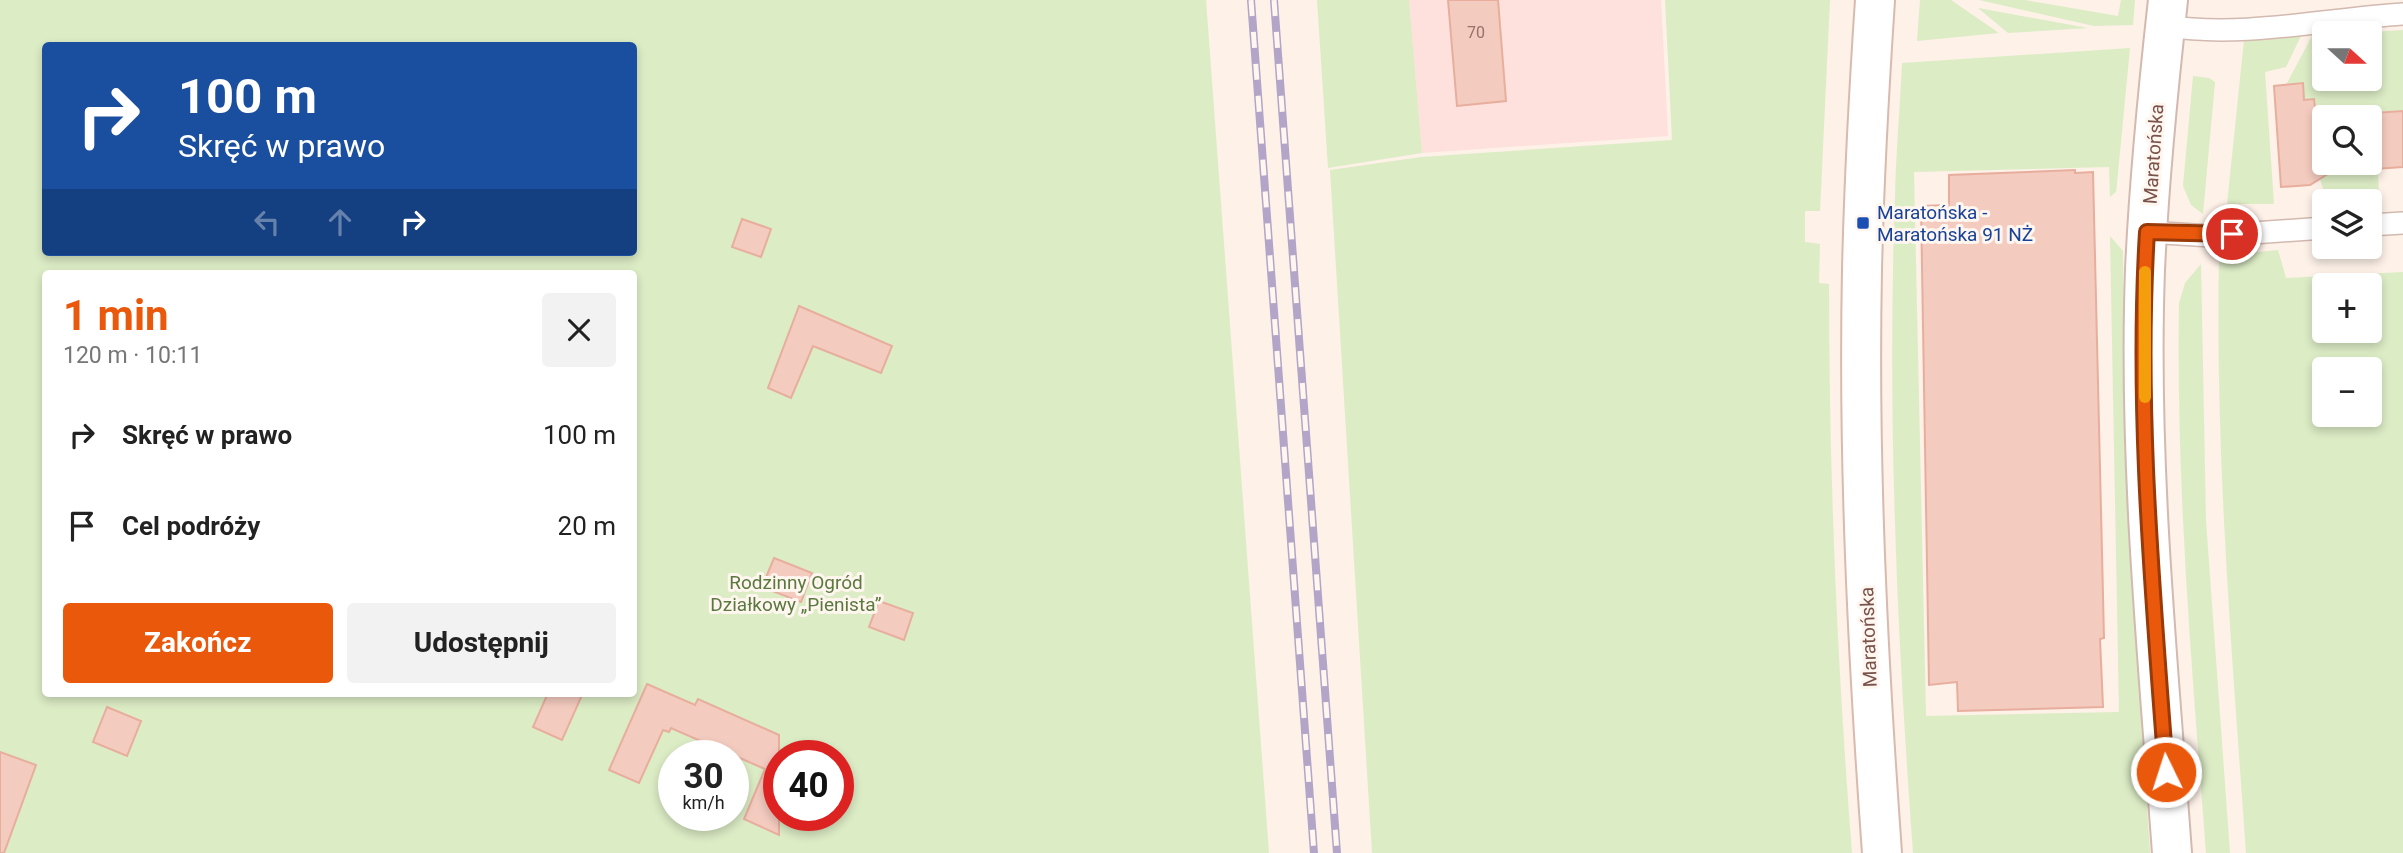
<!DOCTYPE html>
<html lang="pl">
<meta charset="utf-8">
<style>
body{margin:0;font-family:Roboto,sans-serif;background:#f2f2f2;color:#222;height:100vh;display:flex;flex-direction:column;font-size:26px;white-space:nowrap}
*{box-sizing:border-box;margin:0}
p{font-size:23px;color:#767676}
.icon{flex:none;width:38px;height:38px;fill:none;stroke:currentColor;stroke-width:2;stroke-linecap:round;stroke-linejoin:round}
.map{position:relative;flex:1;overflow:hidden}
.sheet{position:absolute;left:42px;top:270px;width:595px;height:427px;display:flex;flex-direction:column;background:#fff;border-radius:7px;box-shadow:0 4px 10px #0003}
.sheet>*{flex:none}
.guide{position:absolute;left:42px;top:42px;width:595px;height:214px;border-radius:7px;box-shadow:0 4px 10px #0003;background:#1a4fa0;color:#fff;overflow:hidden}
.needle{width:46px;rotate:111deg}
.buttons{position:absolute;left:2312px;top:21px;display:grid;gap:14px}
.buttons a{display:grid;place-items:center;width:70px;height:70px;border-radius:7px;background:#fff;box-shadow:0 4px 10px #0003;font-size:35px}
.speed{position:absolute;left:658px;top:740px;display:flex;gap:14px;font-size:35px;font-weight:700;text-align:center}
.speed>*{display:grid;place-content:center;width:91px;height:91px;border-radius:50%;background:#fff;box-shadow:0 4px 10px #0003;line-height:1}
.speed small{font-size:18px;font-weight:400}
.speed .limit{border:10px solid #d22;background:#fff;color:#111}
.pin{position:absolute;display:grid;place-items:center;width:60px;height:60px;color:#fff;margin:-30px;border:4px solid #fff;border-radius:50%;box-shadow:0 2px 7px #0007}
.me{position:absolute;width:77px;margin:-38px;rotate:356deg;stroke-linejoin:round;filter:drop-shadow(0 0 5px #0008)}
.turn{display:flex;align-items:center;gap:24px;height:147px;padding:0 21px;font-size:32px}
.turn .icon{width:91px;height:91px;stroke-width:2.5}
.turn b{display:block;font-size:49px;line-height:60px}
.lanes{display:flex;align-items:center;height:66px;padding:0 21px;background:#0003;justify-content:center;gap:35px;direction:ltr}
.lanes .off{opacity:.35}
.round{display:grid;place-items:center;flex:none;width:74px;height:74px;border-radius:7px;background:#f2f2f2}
.summary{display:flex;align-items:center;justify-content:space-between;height:119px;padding:0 21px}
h1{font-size:42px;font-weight:700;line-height:52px;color:#ea580c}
.cta{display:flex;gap:14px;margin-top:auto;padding:14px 21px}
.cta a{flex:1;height:80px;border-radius:7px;background:#ea580c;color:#fff;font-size:28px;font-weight:700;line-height:80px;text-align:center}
.cta a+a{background:#f2f2f2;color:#222}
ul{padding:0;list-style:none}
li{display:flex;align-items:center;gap:21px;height:91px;padding:0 21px}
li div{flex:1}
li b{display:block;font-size:26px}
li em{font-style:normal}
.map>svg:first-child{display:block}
</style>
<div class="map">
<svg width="2403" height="853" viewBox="0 0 2403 853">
<rect width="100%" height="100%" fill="#fdf1e8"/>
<!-- commercial -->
<polygon fill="#fee0dc" points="1409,0 1661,0 1668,136 1422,153"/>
<!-- green -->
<g fill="#dcecc5" fill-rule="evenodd">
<path d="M0 0H1206L1269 853H0ZM46 46H634V252H46ZM46 273H634V693H46ZM674 756H733V816H674ZM779 756H838V816H779Z"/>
<polygon points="1317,0 1409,0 1422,153 1328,168"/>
<path d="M1665 0H1830L1820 211H1805V242L1820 244 1819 283 1829 284C1829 474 1837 664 1852 853H1372L1330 170 1421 157 1672 140Z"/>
<polygon points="1920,0 1951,0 1999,33 1917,41"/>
<polygon points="1979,0 2025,0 2118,16 2121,0 2135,0 2133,25 2094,26"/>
<polygon points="1978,8 2088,28 2008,33"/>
<polygon points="2403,30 2403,110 2324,117 2324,163 2340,163 2341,173 2378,170 2379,194 2326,198 2320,179 2314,99 2304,100 2302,83 2286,85 2312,36 2324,35 2324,79 2370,79 2370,33 2354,33"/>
<polygon points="2301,36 2286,67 2265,72 2274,204 2227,204 2244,40"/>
<path d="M2130 48 2117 183 2116 192 2110 197 2109 167 1914 172 1926 716 2119 712 2110 236 2123 251 2125 462 2150 853H1913C1897 635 1887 415 1895 196 1896 152 1900 108 1902 63Z"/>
<polygon points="2193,76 2209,78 2215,82 2203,214 2191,205 2183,186"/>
<path d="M2278 250 2286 278 2403 272V853H2246C2232 654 2215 455 2219 256ZM2324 285H2370V331H2324ZM2324 369H2370V415H2324Z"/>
<path d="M2201 264 2206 521 2230 853H2206C2192 670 2176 487 2179 303L2185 283Z"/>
</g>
<!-- building -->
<g fill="#f4cbbf" stroke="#e7ae9e" stroke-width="2" fill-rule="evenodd">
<polygon points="1448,0 1498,0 1506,101 1457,106"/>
<path d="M2303 83 2304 100 2314 99 2316 117 2403 111V167L2331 172 2310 185 2281 187 2274 86ZM2324 117H2370V163H2324Z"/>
<polygon points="2075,170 2075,173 2093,172 2104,638 2100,639 2103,707 1958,711 1957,682 1929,685 1921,206 1949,205 1949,175"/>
<polygon points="742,219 771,229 761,257 732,247"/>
<polygon points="799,306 892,346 881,373 813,346 791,398 768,388"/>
<polygon points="774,558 812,573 801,602 762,587"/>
<polygon points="879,601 913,613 904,640 869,627"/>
<polygon points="647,684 695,705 698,699 779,735 779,835 744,819 765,769 671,728 669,732 663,730 639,783 609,770"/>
<polygon points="548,693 583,693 562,740 533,727"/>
<polygon points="107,707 141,721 127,756 93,742"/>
<polygon points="0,752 36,765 4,853 0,853"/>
</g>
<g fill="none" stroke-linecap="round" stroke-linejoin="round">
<!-- service casing -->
<g stroke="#d3b9b0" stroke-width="24">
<g id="service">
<path d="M2166 26C2243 38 2325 19 2403 14"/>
<polyline points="2370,225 2403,223"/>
<polyline points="2147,232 2211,236 2324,228"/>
</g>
</g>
<!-- tertiary casing -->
<g stroke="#d3b9b0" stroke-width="42">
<path id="tertiary" d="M2168 0C2158 90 2149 179 2145 270 2138 464 2158 659 2172 853"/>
</g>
<!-- secondary casing -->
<g stroke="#d8baaf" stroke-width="42">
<path id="secondary" d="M1875 0C1869 90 1864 180 1862 270 1858 465 1868 659 1882 853"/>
</g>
<!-- service -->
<use href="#service" stroke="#fff" stroke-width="21"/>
<!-- tertiary -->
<use href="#tertiary" stroke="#fff" stroke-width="38"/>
<!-- secondary -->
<use href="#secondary" stroke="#fff" stroke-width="38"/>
<!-- rail casing -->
<g stroke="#b2a5c8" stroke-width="8">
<g id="rail">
<polyline points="1251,0 1314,853"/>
<polyline points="1274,0 1337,853"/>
</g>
</g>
<!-- rail -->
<use href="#rail" stroke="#fff6ef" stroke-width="5" stroke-dasharray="16" stroke-linecap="butt"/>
</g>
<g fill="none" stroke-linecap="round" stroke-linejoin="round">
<!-- route casing -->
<g stroke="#983908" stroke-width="18">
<path id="route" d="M2166 772C2153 593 2136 411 2147 232L2232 234"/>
</g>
<!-- route -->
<use href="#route" stroke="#ea580c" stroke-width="12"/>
<!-- slow -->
<polyline stroke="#f59e0b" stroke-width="12" points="2145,272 2145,397"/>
</g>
<!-- markers -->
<rect fill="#1a4fb4" stroke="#fff6ef" stroke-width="2.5" x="1856" y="216" width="14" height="14" rx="3.5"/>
<g text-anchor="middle" stroke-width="6" stroke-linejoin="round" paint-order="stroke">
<!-- number labels -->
<g font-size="16" fill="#987168">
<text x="1476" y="38">70</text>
</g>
<!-- street labels -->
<g font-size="19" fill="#79534b" stroke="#fff6ef">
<text transform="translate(2153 154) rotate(-86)" y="7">Maratońska</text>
<text transform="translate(1868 637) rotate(-92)" y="7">Maratońska</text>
</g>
<!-- transit labels -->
<g font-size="19" fill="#164399" stroke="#fff6ef" text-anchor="start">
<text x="1877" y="219">Maratońska -<tspan x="1877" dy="22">Maratońska 91 NŻ</tspan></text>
</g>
<!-- park labels -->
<g font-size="19" fill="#5a793f" stroke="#fff6ef">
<text x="796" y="589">Rodzinny Ogród<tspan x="796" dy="22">Działkowy „Pienista”</tspan></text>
</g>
</g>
</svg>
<div class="buttons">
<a><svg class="needle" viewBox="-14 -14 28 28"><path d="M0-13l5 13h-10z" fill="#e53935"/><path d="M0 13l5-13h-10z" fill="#767676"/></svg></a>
<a><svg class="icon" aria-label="search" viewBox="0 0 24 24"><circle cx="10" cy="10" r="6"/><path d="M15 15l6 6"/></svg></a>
<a><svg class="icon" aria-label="layers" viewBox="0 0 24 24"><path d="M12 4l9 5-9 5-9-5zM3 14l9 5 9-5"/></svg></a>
<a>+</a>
<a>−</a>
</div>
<div class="speed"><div>30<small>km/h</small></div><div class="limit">40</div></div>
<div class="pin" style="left:2232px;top:234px;background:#d93025"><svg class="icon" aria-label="arrive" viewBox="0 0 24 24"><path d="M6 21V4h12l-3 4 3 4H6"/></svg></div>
<svg class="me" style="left:2166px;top:772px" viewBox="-20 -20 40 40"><circle r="17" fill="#ea580c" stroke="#fff" stroke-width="3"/><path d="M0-11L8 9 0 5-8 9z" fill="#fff"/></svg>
<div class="guide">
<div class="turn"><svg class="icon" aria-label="right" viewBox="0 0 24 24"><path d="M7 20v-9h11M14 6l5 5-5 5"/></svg><div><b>100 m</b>Skręć w prawo</div></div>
<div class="lanes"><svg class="icon off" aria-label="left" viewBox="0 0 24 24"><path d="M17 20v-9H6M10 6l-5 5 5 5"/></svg><svg class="icon off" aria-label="ahead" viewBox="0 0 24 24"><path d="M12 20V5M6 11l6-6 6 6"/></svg><svg class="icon" aria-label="right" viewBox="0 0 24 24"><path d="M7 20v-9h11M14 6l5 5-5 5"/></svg></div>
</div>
<section class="sheet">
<div class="summary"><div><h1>1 min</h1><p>120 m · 10:11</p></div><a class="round"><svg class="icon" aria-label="close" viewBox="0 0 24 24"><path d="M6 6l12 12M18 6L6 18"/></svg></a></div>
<ul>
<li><svg class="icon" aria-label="right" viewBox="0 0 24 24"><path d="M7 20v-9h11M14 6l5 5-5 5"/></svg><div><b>Skręć w prawo</b></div><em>100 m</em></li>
<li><svg class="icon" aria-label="arrive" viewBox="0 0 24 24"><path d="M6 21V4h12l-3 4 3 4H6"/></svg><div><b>Cel podróży</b></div><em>20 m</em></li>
</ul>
<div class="cta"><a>Zakończ</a><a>Udostępnij</a></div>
</section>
</div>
